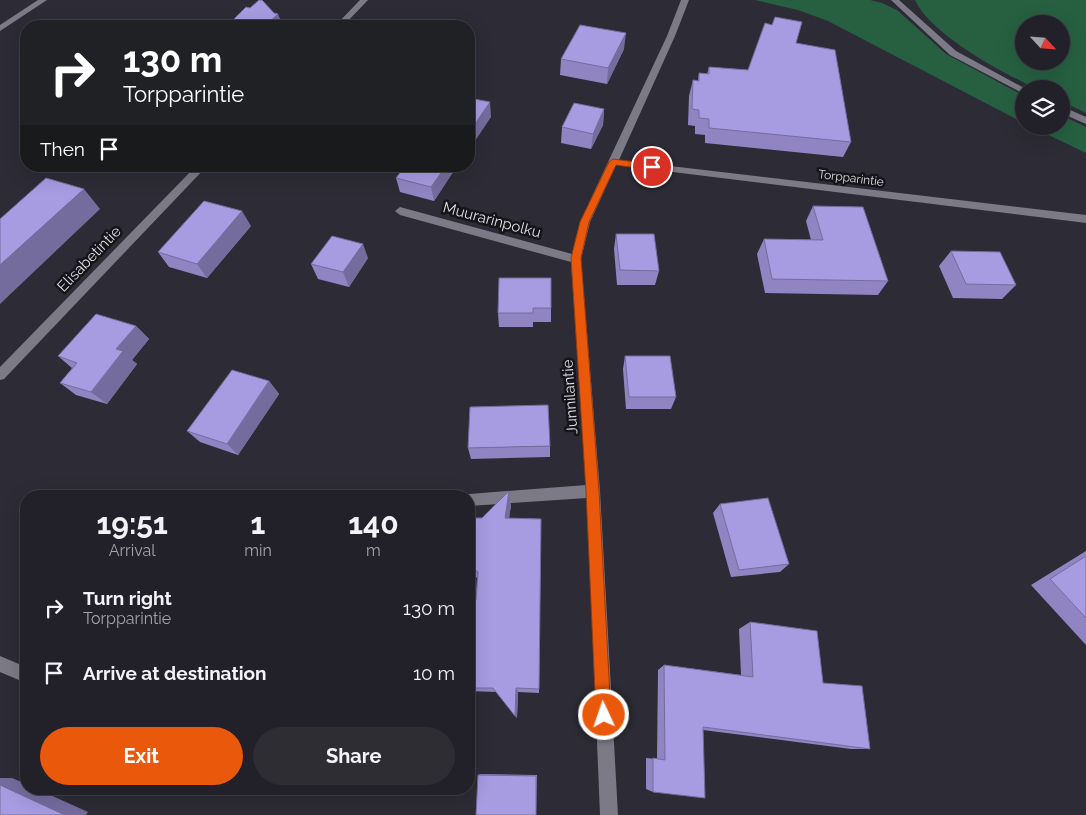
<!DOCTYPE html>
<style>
body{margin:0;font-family:Raleway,sans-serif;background:#2e2d34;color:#f1f3f6;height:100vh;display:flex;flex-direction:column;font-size:19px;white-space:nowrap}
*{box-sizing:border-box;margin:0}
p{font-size:16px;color:#a2a3a8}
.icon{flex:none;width:28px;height:28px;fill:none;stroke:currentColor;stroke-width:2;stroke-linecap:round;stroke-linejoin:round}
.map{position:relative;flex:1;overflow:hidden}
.side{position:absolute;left:20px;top:490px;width:455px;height:305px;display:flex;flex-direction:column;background:#222028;border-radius:20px;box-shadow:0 5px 20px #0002,0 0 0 1px #3f3e45}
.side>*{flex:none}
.banner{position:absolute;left:20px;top:20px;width:455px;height:152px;border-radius:20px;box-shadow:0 5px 20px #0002,0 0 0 1px #3f3e45;background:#202124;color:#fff;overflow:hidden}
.needle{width:32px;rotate:116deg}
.tools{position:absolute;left:1015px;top:15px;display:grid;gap:10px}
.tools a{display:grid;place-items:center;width:55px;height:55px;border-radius:50%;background:#222028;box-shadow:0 5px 20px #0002,0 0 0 1px #3f3e45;font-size:25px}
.pin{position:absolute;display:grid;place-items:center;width:42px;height:42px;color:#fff;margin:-21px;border:2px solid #fff;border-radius:50%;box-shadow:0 1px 5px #0007}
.me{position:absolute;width:55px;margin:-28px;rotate:357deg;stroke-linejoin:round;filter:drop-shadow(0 0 4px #0008)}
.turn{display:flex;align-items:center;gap:18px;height:105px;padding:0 20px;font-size:22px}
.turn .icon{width:65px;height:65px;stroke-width:2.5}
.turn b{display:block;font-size:35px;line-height:42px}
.then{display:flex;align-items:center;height:48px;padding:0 20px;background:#0003;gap:10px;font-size:19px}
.eta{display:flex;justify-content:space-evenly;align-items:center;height:85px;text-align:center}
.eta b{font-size:30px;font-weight:700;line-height:35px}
.button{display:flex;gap:10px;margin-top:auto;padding:10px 20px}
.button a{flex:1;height:58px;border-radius:30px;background:#ea580c;color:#fff;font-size:20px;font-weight:700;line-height:58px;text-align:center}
.button a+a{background:#2e2d34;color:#f1f3f6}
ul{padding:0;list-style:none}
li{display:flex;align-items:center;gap:15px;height:65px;padding:0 20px}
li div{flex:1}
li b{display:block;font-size:19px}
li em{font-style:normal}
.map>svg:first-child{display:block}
</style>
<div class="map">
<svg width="1086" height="815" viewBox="0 0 1086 815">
<rect width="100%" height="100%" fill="#2d2b35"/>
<!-- green -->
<g fill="#266041" fill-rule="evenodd">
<polygon points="755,0 870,0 882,3 897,10 946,54 1024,96 1024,123 828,21 798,10"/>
<path d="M915 0H1086V113L1061 101V89C1054 89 1045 90 1038 89 1031 88 1024 82 1017 79 988 65 928 30 915 0ZM1024 24H1061V61H1024Z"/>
<polygon points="1061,115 1086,127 1086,153 1030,126 1061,126"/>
</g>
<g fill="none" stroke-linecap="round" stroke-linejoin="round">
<!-- minor -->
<g fill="#7c7a86" fill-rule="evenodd">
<polygon points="38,0 47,0 0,31 0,25"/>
<polygon points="360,0 368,0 343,26 335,26"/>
<polygon points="681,0 689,0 675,36 619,160 1086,215 1086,223 616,165 590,222 581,259 600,491 618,815 600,815 587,498 469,506 469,496 464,496 469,494 586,485 571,262 400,215 395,211 400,207 572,254 580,222 667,36"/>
<polygon points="891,0 899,0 956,51 1026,89 1024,89 1024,94 950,55"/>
<polygon points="1061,106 1086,117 1086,124 1061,113"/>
<polygon points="196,166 207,166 4,379 0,380 0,367"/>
<polygon points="0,656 26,667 26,683 0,672"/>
</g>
</g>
<!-- wall -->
<g fill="#9085c2">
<polygon points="796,43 851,142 843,157 705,143 705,135 695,134 695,126 688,125 689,96 693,80 698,81 699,73 707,74 709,67 748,70"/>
<polygon points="624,49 607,84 560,75 561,59"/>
<polygon points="604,109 603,125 591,149 561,143 562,127"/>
<polygon points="457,166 434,201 400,192 396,178"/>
<polygon points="813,206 888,281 878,295 765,293 757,254 764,239 811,240 806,221"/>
<polygon points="251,226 207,278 169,267 158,252"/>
<polygon points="616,234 659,271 655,285 617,285 614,249"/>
<polygon points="951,251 1016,285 1002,299 953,298 939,266"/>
<polygon points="368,258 349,287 318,279 311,264"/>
<polygon points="551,278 551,322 533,322 533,327 499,327 498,313"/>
<polygon points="136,326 149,339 132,360 137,364 107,404 76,395 60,383 72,368 58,356"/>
<polygon points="625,356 676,397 671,409 626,409 623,369"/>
<polygon points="269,381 279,394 238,455 200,442 187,431"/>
<polygon points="550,446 550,457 471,459 468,448"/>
<polygon points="720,504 789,564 780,572 731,577 713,513"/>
<polygon points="511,505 509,518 541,519 539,693 518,692 517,718 496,692 469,691 469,606 476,600 477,578 471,572 469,567 469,534 482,518"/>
<polygon points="1086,551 1086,645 1031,585"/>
<polygon points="750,622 823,683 870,749 851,749 703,730 653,792 646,789 646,758 657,759 658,670 664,665 741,675 739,629"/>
<polygon points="481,774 537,775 536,815 478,775"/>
</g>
<!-- shaded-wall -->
<g fill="#756c9e">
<polygon points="278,14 283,26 265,26"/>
<polygon points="626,33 624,49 607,84 608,68"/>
<polygon points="490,102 491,117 469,150 469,133"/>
<polygon points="604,109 603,125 591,149 593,134"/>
<polygon points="446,166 457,166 434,201 431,187"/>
<polygon points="84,189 100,209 0,304 0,265"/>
<polygon points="242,211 251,226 207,278 197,264"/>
<polygon points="363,244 368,258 349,287 343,272"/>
<polygon points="136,326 149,339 132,360 137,364 107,404 91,392 116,349"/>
<polygon points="269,381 279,394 238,455 227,444"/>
<polygon points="509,491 511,505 507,531 505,518"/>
<polygon points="516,688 518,692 517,718 515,716"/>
<polygon points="0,778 12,778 26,784 26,789 37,789 88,812 86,815 65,815 0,785"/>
</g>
<!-- building -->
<g fill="#a79be1" stroke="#756c9e">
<polygon points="259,0 262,0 274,13 278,14 265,26 227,26 246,7 250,8"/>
<polygon points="775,17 802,22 796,43 835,50 851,142 709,128 709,119 699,118 699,110 692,109 693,80 699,81 699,73 709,74 709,67 748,70 765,23 772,25"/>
<polygon points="580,25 626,33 608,68 561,59"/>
<polygon points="469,98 490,102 469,133"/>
<polygon points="574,103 604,109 593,134 562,127"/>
<polygon points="405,166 446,166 431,187 396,178"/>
<polygon points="46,178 84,189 0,265 0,219"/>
<polygon points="204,201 242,211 197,264 158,252"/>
<polygon points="813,206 863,207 888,281 772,279 764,239 823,240"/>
<polygon points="616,234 654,234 659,271 620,270"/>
<polygon points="332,236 363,244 343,272 311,264"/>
<polygon points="951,251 1000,252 1016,285 966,284"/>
<polygon points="499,278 551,278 551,308 533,308 533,313 498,313"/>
<polygon points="96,314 136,326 116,349 123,351 91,392 60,383 77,363 58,356"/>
<polygon points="625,356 670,356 676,397 629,397"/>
<polygon points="232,370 269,381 227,444 187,431"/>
<polygon points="548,405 550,446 468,448 470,407"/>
<polygon points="509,491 505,518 541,519 539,689 516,688 515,716 493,688 469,688 469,606 476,600 478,572 469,564 469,534 470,518 482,518"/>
<polygon points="768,498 789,564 739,570 720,504"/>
<polygon points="1086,556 1086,618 1050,579"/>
<polygon points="26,576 26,582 23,581"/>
<polygon points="750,622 817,631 823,683 862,686 870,749 703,727 705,798 653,792 653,758 665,760 664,665 753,677"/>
<polygon points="478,775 536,776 536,815 476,815"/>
<polygon points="0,785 65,815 0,815"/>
</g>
<!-- route -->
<polygon fill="#ea580c" stroke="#983908" points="613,159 652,164 656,167 652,170 616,165 589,222 581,258 599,491 611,715 609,720 604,723 599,720 596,715 586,491 571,258 580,222 609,162"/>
<g text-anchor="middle" stroke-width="5" stroke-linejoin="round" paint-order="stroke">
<!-- far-street labels -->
<g font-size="12" fill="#dfdee4" stroke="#151419">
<text transform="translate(851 178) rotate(7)" y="4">Torpparintie</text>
</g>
<!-- street labels -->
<g font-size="15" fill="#dfdee4" stroke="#151419">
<text transform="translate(492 220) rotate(15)" y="5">Muurarinpolku</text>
<text transform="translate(89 259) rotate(-46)" y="5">Elisabetintie</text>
<text transform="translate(570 397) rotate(-94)" y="5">Junnilantie</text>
</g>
</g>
</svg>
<div class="tools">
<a><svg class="needle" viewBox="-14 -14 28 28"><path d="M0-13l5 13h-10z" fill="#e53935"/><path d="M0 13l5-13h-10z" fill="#a2a3a8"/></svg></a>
<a><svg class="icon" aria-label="layers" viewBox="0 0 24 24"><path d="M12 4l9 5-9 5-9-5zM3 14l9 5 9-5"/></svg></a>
</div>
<div class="pin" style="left:652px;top:167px;background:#d93025"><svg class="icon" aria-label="arrive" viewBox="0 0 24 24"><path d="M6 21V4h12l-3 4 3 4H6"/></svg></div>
<svg class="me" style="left:604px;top:715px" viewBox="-20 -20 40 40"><circle r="17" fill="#ea580c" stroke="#fff" stroke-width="3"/><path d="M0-11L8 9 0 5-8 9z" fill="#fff"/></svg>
<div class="banner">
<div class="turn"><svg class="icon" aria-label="right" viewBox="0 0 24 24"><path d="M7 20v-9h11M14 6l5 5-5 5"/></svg><div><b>130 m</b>Torpparintie</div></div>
<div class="then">Then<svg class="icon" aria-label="arrive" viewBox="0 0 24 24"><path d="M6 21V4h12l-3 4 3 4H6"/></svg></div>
</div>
<section class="side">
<div class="eta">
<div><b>19:51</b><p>Arrival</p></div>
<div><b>1</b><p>min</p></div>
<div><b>140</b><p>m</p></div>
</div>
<ul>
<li><svg class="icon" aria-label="right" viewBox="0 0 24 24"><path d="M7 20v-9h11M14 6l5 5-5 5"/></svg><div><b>Turn right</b><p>Torpparintie</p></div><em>130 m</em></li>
<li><svg class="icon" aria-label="arrive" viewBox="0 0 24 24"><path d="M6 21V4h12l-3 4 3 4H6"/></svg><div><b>Arrive at destination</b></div><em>10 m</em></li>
</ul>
<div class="button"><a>Exit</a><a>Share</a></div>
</section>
</div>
